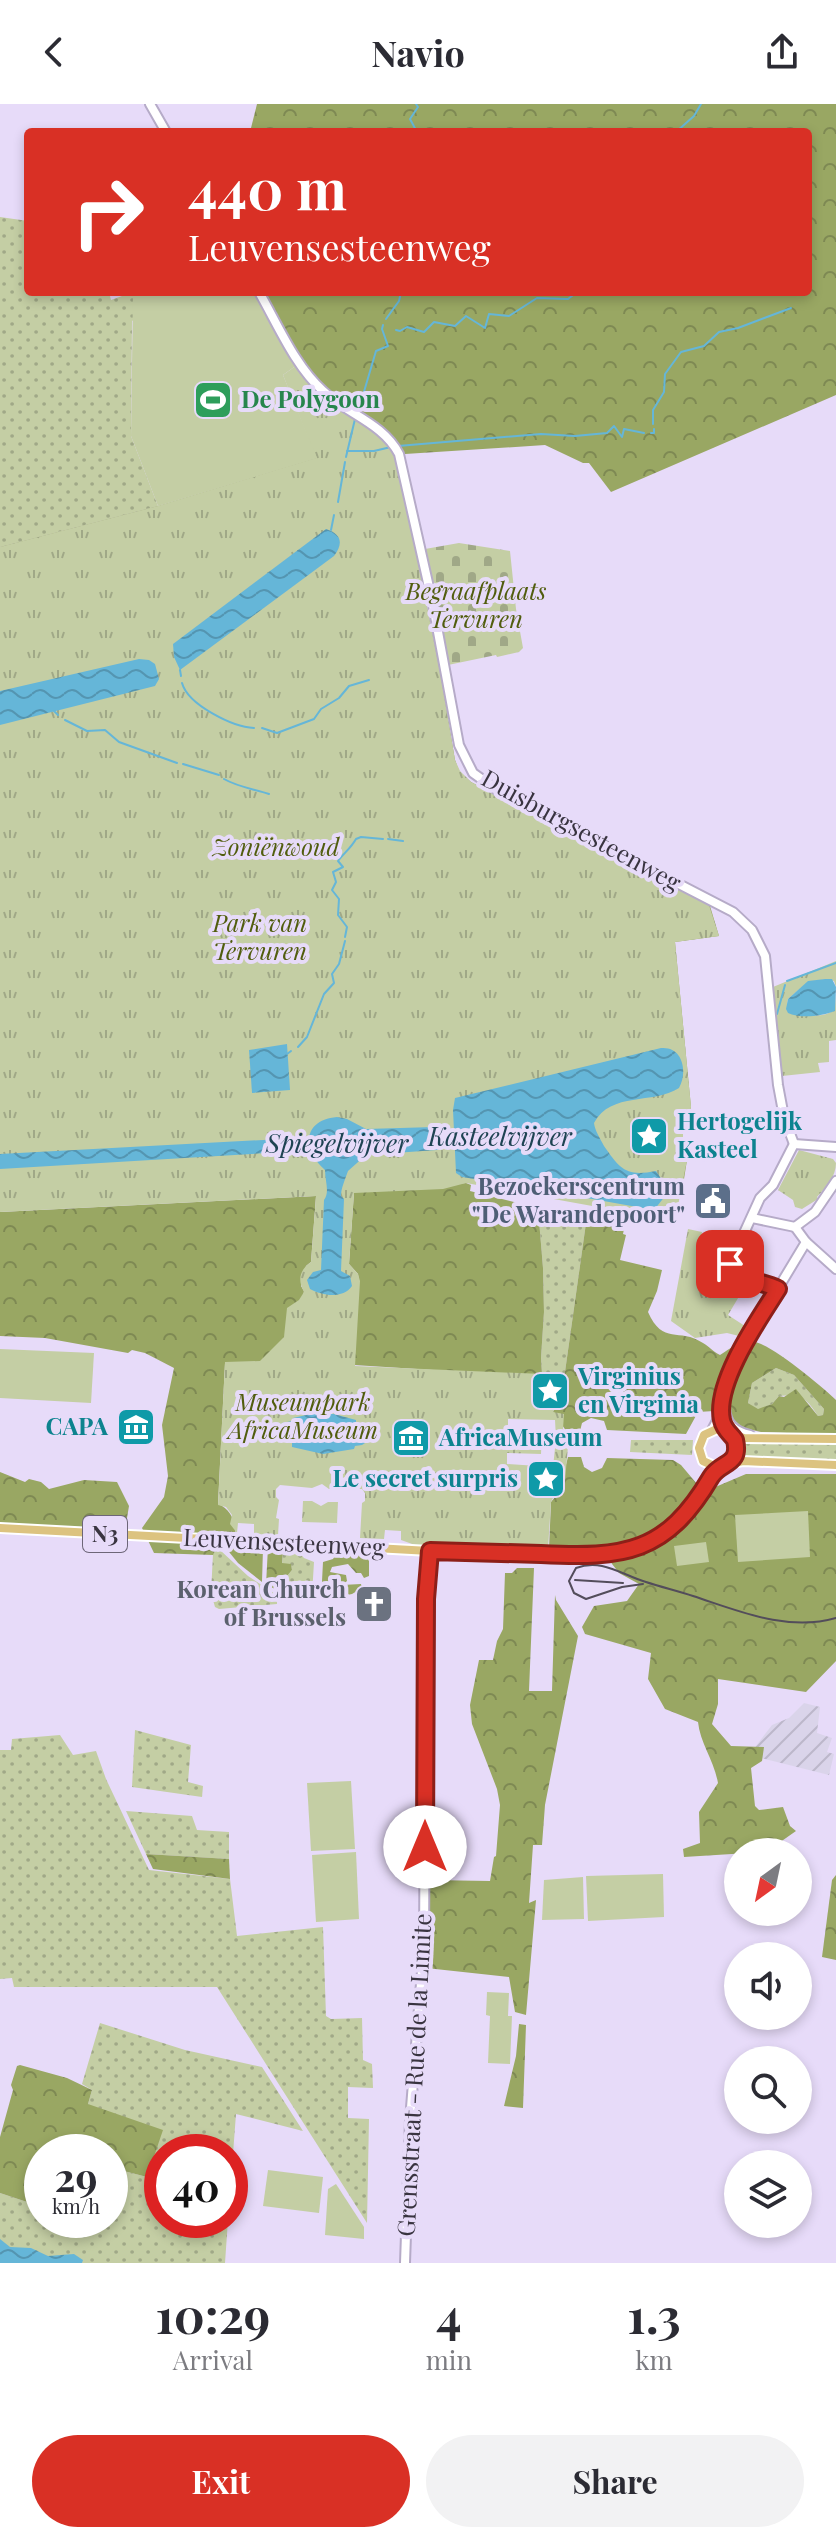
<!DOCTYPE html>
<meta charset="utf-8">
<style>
body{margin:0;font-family:"Playfair Display",serif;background:#f2f2f3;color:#2b2b33;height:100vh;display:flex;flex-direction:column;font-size:30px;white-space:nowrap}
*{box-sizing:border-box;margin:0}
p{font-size:26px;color:#7c7c81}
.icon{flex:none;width:44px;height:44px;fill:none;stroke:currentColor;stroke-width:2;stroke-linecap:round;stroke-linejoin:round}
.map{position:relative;height:2159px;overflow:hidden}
.details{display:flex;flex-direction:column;background:#fff;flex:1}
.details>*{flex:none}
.hud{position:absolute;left:24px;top:24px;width:788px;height:168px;border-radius:8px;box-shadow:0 4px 12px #0003;background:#d93025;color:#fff;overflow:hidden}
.needle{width:52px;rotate:213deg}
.tools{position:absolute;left:724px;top:1734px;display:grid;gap:16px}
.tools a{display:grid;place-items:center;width:88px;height:88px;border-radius:50%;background:#fff;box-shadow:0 4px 12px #0003;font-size:40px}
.speed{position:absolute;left:24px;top:2030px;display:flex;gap:16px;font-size:40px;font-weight:700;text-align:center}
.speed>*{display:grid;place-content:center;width:104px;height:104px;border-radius:50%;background:#fff;box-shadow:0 4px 12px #0003;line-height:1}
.speed small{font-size:20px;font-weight:400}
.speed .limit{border:12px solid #d22;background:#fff;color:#111}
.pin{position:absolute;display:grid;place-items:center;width:68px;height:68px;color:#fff;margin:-34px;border-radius:16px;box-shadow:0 4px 12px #0006}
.me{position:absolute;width:88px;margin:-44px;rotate:0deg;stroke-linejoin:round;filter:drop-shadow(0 0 6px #0008)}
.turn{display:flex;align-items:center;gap:28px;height:168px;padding:0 32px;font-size:36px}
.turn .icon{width:104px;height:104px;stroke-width:2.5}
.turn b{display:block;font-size:56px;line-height:68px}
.eta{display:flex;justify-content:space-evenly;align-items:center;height:136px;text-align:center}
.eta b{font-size:48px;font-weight:700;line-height:56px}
.button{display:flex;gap:16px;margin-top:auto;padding:16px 32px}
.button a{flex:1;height:92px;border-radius:48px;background:#d93025;color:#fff;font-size:32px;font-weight:700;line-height:92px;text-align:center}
.button a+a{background:#f2f2f3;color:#2b2b33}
header{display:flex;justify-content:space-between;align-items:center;height:104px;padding:0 32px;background:#fff;font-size:36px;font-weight:700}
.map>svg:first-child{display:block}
</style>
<header><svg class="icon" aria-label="back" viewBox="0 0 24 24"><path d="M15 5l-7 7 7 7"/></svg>Navio<svg class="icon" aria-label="share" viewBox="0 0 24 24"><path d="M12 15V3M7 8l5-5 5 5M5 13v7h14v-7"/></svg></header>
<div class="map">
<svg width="836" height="2159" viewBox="0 0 836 2159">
<defs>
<pattern id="industrial-furrows" width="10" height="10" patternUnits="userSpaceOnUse" patternTransform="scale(2)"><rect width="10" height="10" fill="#dad4ea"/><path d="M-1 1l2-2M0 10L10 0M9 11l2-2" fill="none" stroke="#bcb7ca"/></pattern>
<pattern id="grass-dots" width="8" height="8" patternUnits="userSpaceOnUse" patternTransform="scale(2)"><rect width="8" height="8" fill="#c4cea4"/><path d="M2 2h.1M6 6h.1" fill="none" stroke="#a0a887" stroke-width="1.8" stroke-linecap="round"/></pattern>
<pattern id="forest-crowns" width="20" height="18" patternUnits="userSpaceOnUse" patternTransform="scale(2)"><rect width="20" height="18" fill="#99a763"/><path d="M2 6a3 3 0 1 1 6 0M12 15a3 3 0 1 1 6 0" fill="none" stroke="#7e8953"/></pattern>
<pattern id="cemetery-stones" width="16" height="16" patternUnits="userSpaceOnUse" patternTransform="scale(2)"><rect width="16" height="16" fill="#c4cea4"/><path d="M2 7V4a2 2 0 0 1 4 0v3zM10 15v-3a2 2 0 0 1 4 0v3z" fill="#a0a887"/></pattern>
<pattern id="park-tufts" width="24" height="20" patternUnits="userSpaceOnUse" patternTransform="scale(2)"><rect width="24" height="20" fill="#c4cea4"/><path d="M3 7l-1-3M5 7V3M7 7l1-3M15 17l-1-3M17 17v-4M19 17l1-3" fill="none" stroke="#a0a887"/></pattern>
<pattern id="water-waves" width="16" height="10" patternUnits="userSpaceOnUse" patternTransform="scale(2)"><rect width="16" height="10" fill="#65b6d8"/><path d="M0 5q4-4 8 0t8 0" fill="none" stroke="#5495b1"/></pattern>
</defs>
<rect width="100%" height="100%" fill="#e7dbf9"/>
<!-- industrial -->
<polygon fill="url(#industrial-furrows)" points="804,1599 820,1603 817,1629 832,1634 827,1648 834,1650 829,1671 749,1651 772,1621 789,1614"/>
<!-- grass -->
<g fill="url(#grass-dots)">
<polygon points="0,113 28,117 28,188 109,188 111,196 133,188 133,208 136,215 132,217 131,332 158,402 0,443"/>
<polygon points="538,1104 587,1112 564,1275 544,1301 541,1254 544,1208 543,1164"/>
<path d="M776 1264 794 1271 824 1305 823 1311 818 1312C812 1303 805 1291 792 1291 788 1291 783 1292 779 1292L772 1300 758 1306 748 1299 752 1279Z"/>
<polygon points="631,1336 693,1336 692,1351 630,1348"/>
<polygon points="742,1336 836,1339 836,1358 742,1355"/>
<polygon points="279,1444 296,1445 304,1454 314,1458 312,1491 305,1482 286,1478 287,1472 292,1466 291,1461 282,1460 283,1448"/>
<polygon points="216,1446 220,1446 248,1472 277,1491 277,1500 219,1505 215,1503 211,1489 213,1450"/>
<polygon points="135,1626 191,1641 188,1678 203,1682 202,1693 132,1683"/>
<polygon points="60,1631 73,1651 96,1647 106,1675 149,1766 230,1775 237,1832 323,1823 326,1912 331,1915 362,1914 363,1956 372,1960 373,1984 348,1983 348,2014 369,2015 367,2119 217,1883 14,1883 12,1874 0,1875 0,1646 11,1646 12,1635"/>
<polygon points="126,1707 192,1712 197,1726 229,1728 229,1755 146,1750"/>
<polygon points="100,1919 185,1946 262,1963 303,2027 236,2010 230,2090 230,2048 162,2048 162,2116 228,2116 225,2159 0,2159 0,2089 42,2103 42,2116 82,2116 105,2124 107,2116 110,2116 110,2104 120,2066 147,2073 88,2000 92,1986 82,1980"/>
</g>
<!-- forest -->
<g fill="url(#forest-crowns)" fill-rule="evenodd">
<polygon points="257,0 836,0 836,291 611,388 589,359 583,359 545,341 405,350 397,354 440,568 455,656 459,667 471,678 710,802 719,832 675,838 691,1003 683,1029 683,1045 687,1056 684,1075 0,443 158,402 316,354 297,261 262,188 808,188 808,28 250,28"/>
<polygon points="466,1079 471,1081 470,1087 538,1104 543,1164 544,1208 541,1254 544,1301 433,1266 354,1261 359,1177 358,1170 349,1160 354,1088"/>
<path d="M316 1092 311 1158 306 1162 301 1182 304 1187 292 1263 225 1259 218 1400C233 1406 235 1420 236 1433L215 1447 213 1451 154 1449 142 1424 164 1393 168 1372 162 1321 174 1264 145 1249 132 1246 128 1249 45 1234 0 1232V1108Z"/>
<path d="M587 1112 625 1120 623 1130 626 1131 620 1156 662 1166 657 1187 648 1208C663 1242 679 1223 703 1239 710 1243 712 1247 720 1251 732 1243 739 1238 754 1238 770 1239 824 1284 836 1296V1331L761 1328 743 1324 731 1313 714 1307 698 1308 686 1330 607 1326 604 1317 591 1314 582 1319 579 1331H569L553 1308 564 1275ZM776 1264 794 1271 824 1305 823 1311 818 1312 796 1285 784 1293 779 1292 772 1300 758 1305 748 1299 752 1279Z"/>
<path d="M568 1353H581L584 1363 592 1368 602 1364 607 1354 673 1356 681 1361 697 1380C686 1416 647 1442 612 1446 591 1448 569 1446 549 1445L551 1398 559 1388Z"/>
<polygon points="0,1368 25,1378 29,1375 41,1378 49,1385 84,1376 117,1378 129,1402 125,1426 0,1419"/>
<path d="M746 1370H836V1557L806 1588 718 1575V1600L712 1620 731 1642 764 1643 762 1657 751 1664 755 1702 759 1706 783 1703 790 1722 796 1727 766 1748 684 1753 683 1745 700 1739 699 1708 718 1679C714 1656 700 1639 698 1618L665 1605 648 1575 651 1549 585 1530 582 1523 594 1502 627 1497 639 1480 619 1469 609 1456 636 1449 672 1431 695 1410 713 1384Z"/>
<polygon points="225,1443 263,1444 262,1478 238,1459"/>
<polygon points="268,1443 279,1444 283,1448 282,1459 291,1460 292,1466 287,1472 286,1478 292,1477 295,1481 301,1480 309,1485 312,1496 287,1490 266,1481"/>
<polygon points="338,1447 369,1449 369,1472 364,1474 361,1469 356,1469 348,1460 332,1463 330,1468 346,1471 347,1477 342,1481 361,1480 362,1484 352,1490 321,1496 323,1458 333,1455"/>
<polygon points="517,1464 534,1464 529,1587 552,1587 555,1491 556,1496 578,1532 545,1701 542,1741 533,1741 529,1799 536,1796 526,1911 515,1908 509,1873 426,1864 428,1776 490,1777 494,1753 496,1752 500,1701 497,1685 472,1620 470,1601 479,1556 493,1556 497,1537 503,1525 505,1469 512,1469"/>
<polygon points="146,1750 229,1755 230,1775 153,1765"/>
<polygon points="836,1771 836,1856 822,1853 832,1776"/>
<polygon points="519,1920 526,1921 523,2004 504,2002 516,1952"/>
<polygon points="20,1961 67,1974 92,1986 88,2000 163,2026 147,2073 120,2066 110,2104 110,2048 42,2048 42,2103 0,2089 0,2033 13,1986 11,1981 17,1962"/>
</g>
<!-- cemetery -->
<polygon fill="url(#cemetery-stones)" points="459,439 510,447 516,505 523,544 519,548 497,553 496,551 448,561 434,494 438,491 435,479 431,478 425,445"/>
<!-- park -->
<g fill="url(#park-tufts)" fill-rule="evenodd">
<path d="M297 261C325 306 373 312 397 354L440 568 455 656 460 667 471 678 709 801 719 832 675 838 691 1003 683 1029V1045L687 1056 675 1117 466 1079 443 1085 354 1089 349 1160 358 1170 360 1177 355 1262 565 1271 553 1308 564 1310 563 1325 569 1331 564 1388 555 1390 551 1398 548 1445 415 1441 401 1436V1427L385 1426 384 1435 360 1434 362 1399 365 1397V1389L362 1385H329L322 1380 312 1384 280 1381 276 1385V1393L279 1396 276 1414 279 1415 278 1431 254 1430V1420L238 1419 237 1429 230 1420 232 1411 226 1403 218 1401 225 1258 260 1257 284 1233 287 1204 299 1196 304 1188C297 1175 300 1166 311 1158L316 1092 0 1108V443L158 402 316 354 283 271ZM508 1315 555 1316 556 1335 553 1363 507 1360V1349L541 1350 542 1328 508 1326Z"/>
<path d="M836 857V883L834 877C812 872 803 882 788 895L787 901C802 910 821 917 835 905L836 889V936L829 937V958L818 959 820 968 782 972 773 883Z"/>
<path d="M799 1046 833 1055 836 1059C836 1073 826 1083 817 1093L818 1095 802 1105 795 1103 793 1096 778 1086Z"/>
<polygon points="688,1125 702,1128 700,1151 725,1156 723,1174 747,1179 728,1211 748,1224 743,1233 727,1229 695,1234 671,1217"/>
<polygon points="303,1397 312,1397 321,1402 328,1398 338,1398 337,1419 302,1418"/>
</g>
<!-- pitch -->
<g fill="#c4cea4">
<polygon points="133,188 255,188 297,261 283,271 317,354 158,402 131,332"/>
<polygon points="0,1245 94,1249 91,1299 0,1294"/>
<polygon points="808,1407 810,1453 738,1458 735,1411"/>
<polygon points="706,1438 709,1458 677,1462 674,1442"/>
<polygon points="351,1677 355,1745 311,1747 307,1679"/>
<polygon points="356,1748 359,1815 316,1818 312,1751"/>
<polygon points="663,1770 664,1813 588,1817 586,1772"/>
<polygon points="583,1773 584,1815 542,1816 544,1776"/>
<polygon points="487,1888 509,1889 508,1912 512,1912 510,1960 488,1959 490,1912 486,1911"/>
<polygon points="268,2066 323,2073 319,2109 263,2102"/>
<polygon points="336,2080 364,2123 364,2135 325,2131 328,2085"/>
</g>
<!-- water -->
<g fill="url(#water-waves)">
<path d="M326 425C341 430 344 439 334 452L180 566 174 553 173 540Z"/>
<polygon points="139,555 149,556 155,560 159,575 155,582 0,621 0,587"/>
<path d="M825 875H832L836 883 835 907C823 912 800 915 788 909L786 905 788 895 808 877Z"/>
<polygon points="287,940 290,986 252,989 249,946"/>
<path d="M661 944C683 942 688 968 679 984 653 1001 611 987 594 1019 595 1027 600 1034 604 1042 620 1065 626 1073 656 1067L664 1079 666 1091 654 1106 581 1093 556 1085H537L462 1073 456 1069 453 1006 455 994Z"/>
<path d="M337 1013 347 1015 366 1025 434 1023 448 1033V1037L437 1046 366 1051 348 1067C345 1076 341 1084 341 1092L344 1095 341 1167 350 1172 352 1182C343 1195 323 1192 310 1185L307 1176 313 1168 321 1166 324 1096C330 1088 325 1077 325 1066 302 1046 302 1016 337 1013Z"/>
<polygon points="300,1034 303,1037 301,1047 0,1065 0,1050"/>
<path d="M315 1309 334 1310 356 1316V1320L363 1321 369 1326 368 1337 362 1341 355 1342 354 1345 323 1350 292 1343V1339C283 1338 277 1335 278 1326L282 1319 292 1317 293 1314Z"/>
<polygon points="0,2135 10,2143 31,2144 48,2152 74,2150 83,2156 82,2159 0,2159"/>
</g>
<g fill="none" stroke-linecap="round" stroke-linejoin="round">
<!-- stream -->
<g stroke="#65b6d8" stroke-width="2">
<polyline points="416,0 418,3 410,15 417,28"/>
<polyline points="676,28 694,12 701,0"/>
<polyline points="386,215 399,197 401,188"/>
<polyline points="396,226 400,227 407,223 424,228 434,218 455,222 466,212 485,224 489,210 509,212 537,194 568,195 577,188"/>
<polyline points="358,308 376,247 388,242 382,225 383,221"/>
<polyline points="653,320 653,306 664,288 665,270 681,248 704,242 719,228 738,224 791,204"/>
<polyline points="651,329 654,329 654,325"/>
<polyline points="398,342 541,330 575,332 607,329 614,322 622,333 624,325 644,329"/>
<polyline points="347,347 374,347 391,343"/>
<polyline points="346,353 355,315"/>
<polyline points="338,398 345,358"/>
<polyline points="331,426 334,411"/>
<polyline points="180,566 181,572"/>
<path d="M182 579C188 601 233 623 254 624"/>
<polyline points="54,607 58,611"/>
<polyline points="65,616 87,627 105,626 119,638 177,659"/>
<polyline points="262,624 277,629 314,615 321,605 339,594 349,582 369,576"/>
<polyline points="183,660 219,671"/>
<path d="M224 675C238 683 254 685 269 690"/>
<polyline points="388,735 403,737"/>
<path d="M345 833 347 823 338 811 339 795 332 786 336 778 333 768 343 763 338 757C344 749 351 744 356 735L361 733 383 735"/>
<polyline points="787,877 836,859"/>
<polyline points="777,910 785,881"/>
<polyline points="298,943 307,933 324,890 334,879 332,870 339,860 345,837"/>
<polyline points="287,950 291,947"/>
</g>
<!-- secondary casing -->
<g stroke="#b6abc8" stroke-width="12">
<g id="secondary">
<polyline points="150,0 166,28"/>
<path d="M259 188C278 221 295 262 323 287 347 310 383 319 399 350L433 501 459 641 473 669 497 686 733 808 752 826 765 852 778 981 784 1013 794 1040"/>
<polyline points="794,1040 836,1043"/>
<polyline points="752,1114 795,1123"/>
<polyline points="795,1123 815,1108 836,1077"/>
<polyline points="795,1123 806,1138 836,1165"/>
<polyline points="778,1185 734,1170 729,1162 760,1094 773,1081 794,1040"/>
<path d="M725 1303C726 1320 734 1327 750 1331"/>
<polyline points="712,1326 721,1309 727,1277 738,1251 806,1138"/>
<polyline points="405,2159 410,2016 424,1842 426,1488 430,1447"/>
</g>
</g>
<!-- primary casing -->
<g stroke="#fff" stroke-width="12">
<g id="primary">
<polyline points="836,1335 744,1334 717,1325 704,1331 699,1344 703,1357 716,1363 743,1357 836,1361"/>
<polyline points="730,1359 737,1347 732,1332"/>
<polyline points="0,1424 430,1447 598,1452 636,1444 667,1427 691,1406 719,1364"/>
</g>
</g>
<!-- secondary -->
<use href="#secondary" stroke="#fff" stroke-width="8"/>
<!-- primary -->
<use href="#primary" stroke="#dcc380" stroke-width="8"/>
<!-- tram -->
<g stroke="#534d5b" stroke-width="2">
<polyline points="575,1476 623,1479"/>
<path d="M643 1480 622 1483 586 1495 574 1489 569 1477 576 1464C602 1454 622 1471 646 1478 661 1483 678 1487 693 1492 739 1507 787 1528 836 1514"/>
</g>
</g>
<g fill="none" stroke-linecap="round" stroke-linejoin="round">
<!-- route casing -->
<g stroke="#8d1f18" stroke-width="20">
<path id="route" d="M425 1743 426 1495 430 1447C467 1448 504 1449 541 1450 624 1454 666 1450 711 1373 721 1357 741 1362 735 1336 730 1329 724 1326 722 1316 714 1279 759 1215 778 1185 763 1177 740 1177 730 1165V1160"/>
</g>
<!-- route -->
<use href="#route" stroke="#d93025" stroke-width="14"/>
</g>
<!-- icons -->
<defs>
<g id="stadium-square" transform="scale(2)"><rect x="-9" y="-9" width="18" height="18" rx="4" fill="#2e9e5b" stroke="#e7dbf9"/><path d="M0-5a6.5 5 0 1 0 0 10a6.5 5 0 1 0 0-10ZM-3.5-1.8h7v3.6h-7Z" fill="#fff"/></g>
<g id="sight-square" transform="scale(2)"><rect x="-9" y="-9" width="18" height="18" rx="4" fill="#0f9aa8" stroke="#e7dbf9"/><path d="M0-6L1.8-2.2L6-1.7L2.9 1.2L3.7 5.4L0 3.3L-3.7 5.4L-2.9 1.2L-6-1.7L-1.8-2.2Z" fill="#fff"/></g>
<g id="civic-square" transform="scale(2)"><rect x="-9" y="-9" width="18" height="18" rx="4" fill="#5c6f8a" stroke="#e7dbf9"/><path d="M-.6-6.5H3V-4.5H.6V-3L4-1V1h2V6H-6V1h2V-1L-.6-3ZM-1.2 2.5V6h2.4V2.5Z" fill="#fff"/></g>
<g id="museum-square" transform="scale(2)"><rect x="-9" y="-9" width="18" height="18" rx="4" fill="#0f9aa8" stroke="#e7dbf9"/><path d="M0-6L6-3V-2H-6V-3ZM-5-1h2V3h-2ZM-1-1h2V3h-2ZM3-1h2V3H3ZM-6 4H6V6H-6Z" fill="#fff"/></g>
<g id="church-square" transform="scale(2)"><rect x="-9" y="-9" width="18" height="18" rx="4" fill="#6b7280" stroke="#e7dbf9"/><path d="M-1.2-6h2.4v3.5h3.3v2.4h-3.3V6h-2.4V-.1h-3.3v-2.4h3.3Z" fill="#fff"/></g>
</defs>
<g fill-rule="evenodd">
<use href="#stadium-square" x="213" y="296"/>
<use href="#sight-square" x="649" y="1032"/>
<use href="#civic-square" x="713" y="1097"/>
<use href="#sight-square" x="550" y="1287"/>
<use href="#museum-square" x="136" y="1323"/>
<use href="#museum-square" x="411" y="1334"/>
<use href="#sight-square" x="546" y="1375"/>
<use href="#church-square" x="374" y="1500"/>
</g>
<g text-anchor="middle" stroke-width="8" stroke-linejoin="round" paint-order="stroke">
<!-- shield labels -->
<rect fill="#e7dbf9" stroke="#6d6678" stroke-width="2" x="83" y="1412" width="44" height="36" rx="6"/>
<g font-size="22" font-weight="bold" fill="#393440">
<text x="105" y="1438">N3</text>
</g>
<!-- leisure labels -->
<g font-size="24" font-weight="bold" fill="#27864d" stroke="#e7dbf9" text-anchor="start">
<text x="241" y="304">De Polygoon</text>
</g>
<!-- park labels -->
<g font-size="24" font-style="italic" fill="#515d0e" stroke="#e7dbf9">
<text x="476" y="496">Begraafplaats<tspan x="476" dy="28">Tervuren</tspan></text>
<text x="276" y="752">Zoniënwoud</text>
<text x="260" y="828">Park van<tspan x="260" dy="28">Tervuren</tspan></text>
<text x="303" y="1307">Museumpark<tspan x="303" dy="28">AfricaMuseum</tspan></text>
</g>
<!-- street labels -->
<g font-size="24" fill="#393440" stroke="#e7dbf9">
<text transform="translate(581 727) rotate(29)" y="8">Duisburgsesteenweg</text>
<text transform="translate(284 1439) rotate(3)" y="8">Leuvensesteenweg</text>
<text transform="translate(415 1971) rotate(-87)" y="8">Grensstraat - Rue de la Limite</text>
</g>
<!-- culture labels -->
<g font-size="24" font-weight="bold" fill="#0d838f" stroke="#e7dbf9" text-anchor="start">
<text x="677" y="1026">Hertogelijk<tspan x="677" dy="28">Kasteel</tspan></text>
<text x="578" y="1281">Virginius<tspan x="578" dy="28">en Virginia</tspan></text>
<text x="108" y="1331" text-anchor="end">CAPA</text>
<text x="439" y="1342">AfricaMuseum</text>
<text x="518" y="1383" text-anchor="end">Le secret surpris</text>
</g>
<!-- service labels -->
<g font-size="24" font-weight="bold" fill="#4e5e75" stroke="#e7dbf9" text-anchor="end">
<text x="685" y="1091">Bezoekerscentrum<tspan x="685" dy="28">"De Warandepoort"</tspan></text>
</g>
<!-- worship labels -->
<g font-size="24" font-weight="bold" fill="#5b616d" stroke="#e7dbf9" text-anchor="end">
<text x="346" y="1494">Korean Church<tspan x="346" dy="28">of Brussels</tspan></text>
</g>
<!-- water labels -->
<g font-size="26" font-style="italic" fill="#1e4352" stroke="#e7dbf9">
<text x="500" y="1042">Kasteelvijver</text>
<text x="337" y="1049">Spiegelvijver</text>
</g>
</g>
</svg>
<div class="tools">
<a><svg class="needle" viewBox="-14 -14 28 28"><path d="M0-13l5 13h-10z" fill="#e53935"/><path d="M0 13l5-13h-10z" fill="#7c7c81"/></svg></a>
<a><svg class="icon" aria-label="sound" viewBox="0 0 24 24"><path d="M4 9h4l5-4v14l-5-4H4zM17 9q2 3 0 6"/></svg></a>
<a><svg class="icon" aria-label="search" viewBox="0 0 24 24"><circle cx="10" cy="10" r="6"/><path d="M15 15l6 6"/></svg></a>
<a><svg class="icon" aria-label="layers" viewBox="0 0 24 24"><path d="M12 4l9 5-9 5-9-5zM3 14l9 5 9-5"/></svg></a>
</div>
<div class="speed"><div>29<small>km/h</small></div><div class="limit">40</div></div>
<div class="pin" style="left:730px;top:1160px;background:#d93025"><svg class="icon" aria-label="arrive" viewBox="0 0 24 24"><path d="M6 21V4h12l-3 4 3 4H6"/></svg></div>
<svg class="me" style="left:425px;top:1743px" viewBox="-20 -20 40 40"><circle r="19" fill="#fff"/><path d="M0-13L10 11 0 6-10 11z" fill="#d93025"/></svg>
<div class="hud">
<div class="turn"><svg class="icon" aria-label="right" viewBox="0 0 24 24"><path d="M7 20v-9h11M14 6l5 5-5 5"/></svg><div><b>440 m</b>Leuvensesteenweg</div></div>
</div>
</div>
<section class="details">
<div class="eta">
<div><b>10:29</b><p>Arrival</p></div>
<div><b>4</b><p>min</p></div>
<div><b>1.3</b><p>km</p></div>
</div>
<div class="button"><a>Exit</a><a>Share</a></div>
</section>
